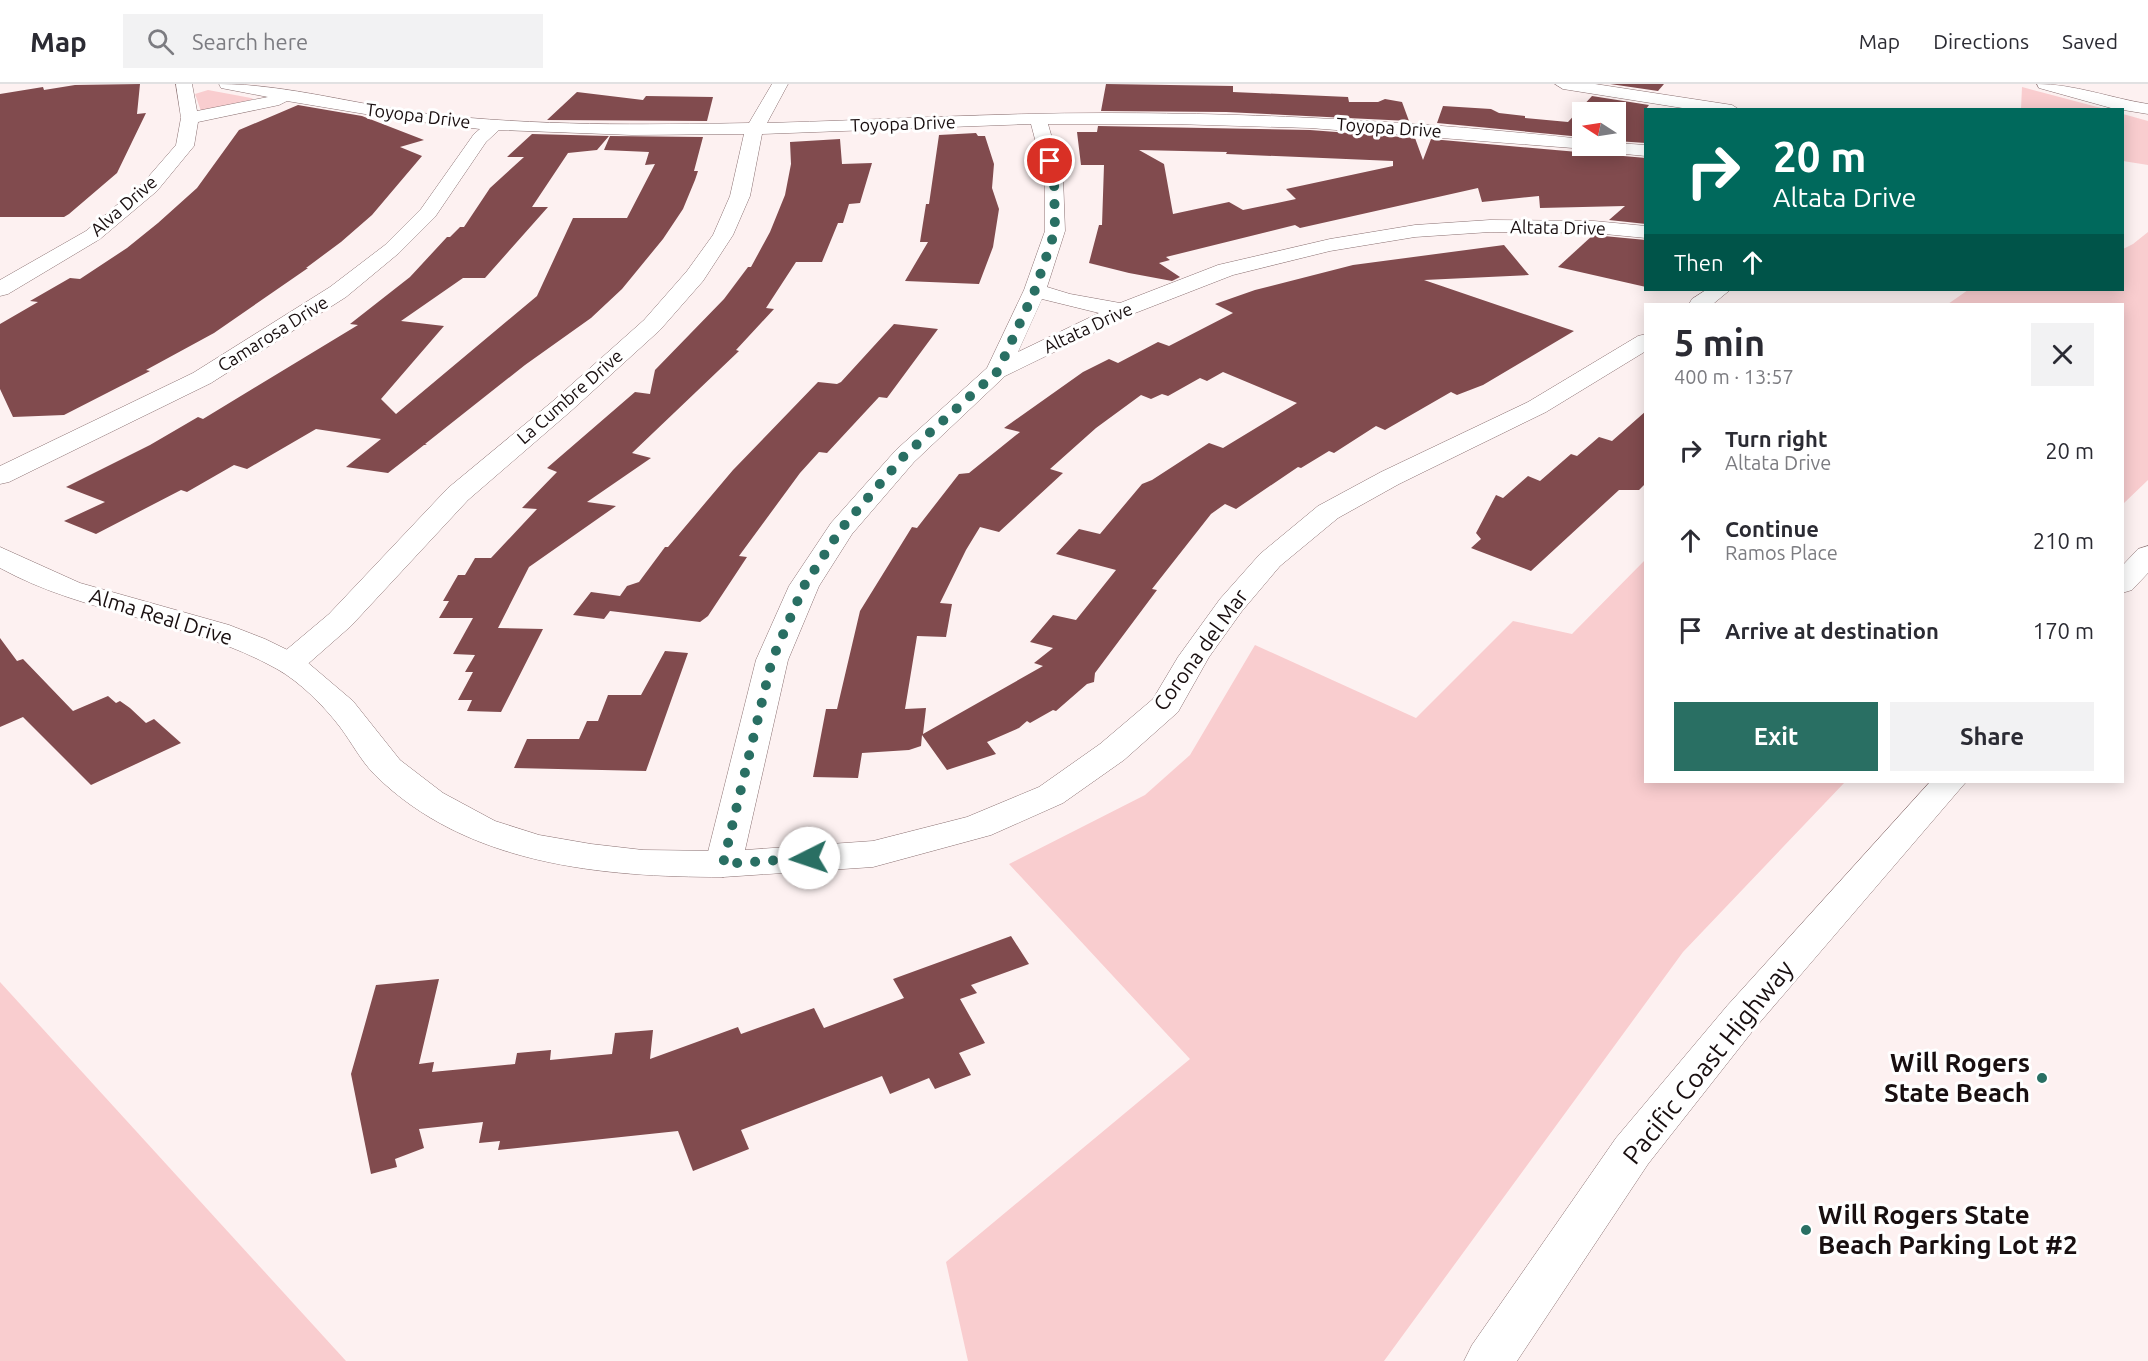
<!DOCTYPE html>
<meta charset="utf-8">
<style>
body{margin:0;font-family:Ubuntu,sans-serif;background:#f2f2f3;color:#2b2b33;height:100vh;display:flex;flex-direction:column;font-size:22px;white-space:nowrap}
*{box-sizing:border-box;margin:0}
p{font-size:20px;color:#7c7c81}
.icon{flex:none;width:33px;height:33px;fill:none;stroke:currentColor;stroke-width:2;stroke-linecap:round;stroke-linejoin:round}
.map{position:relative;flex:1;overflow:hidden}
.details{position:absolute;left:1644px;top:219px;width:480px;height:480px;display:flex;flex-direction:column;background:#fff;border-radius:0px;box-shadow:0 3px 15px #0003}
.details>*{flex:none}
.banner{position:absolute;left:1644px;top:24px;width:480px;height:183px;border-radius:0px;box-shadow:0 3px 15px #0003;background:#00695c;color:#fff;overflow:hidden}
.needle{width:39px;rotate:282deg}
.tools{position:absolute;left:1572px;top:18px;display:grid;gap:12px}
.tools a{display:grid;place-items:center;width:54px;height:54px;border-radius:0px;background:#fff;box-shadow:0 3px 15px #0003;font-size:30px}
.pin{position:absolute;display:grid;place-items:center;width:51px;height:51px;color:#fff;margin:-26px;border:3px solid #fff;border-radius:50%;box-shadow:0 2px 6px #0007}
.me{position:absolute;width:66px;margin:-33px;rotate:266deg;stroke-linejoin:round;filter:drop-shadow(0 0 4px #0008)}
.turn{display:flex;align-items:center;gap:21px;height:126px;padding:0 30px;font-size:27px}
.turn .icon{width:78px;height:78px;stroke-width:2.5}
.turn b{display:block;font-size:42px;line-height:51px}
.then{display:flex;align-items:center;height:57px;padding:0 30px;background:#0003;gap:12px;font-size:22px}
.round{display:grid;place-items:center;flex:none;width:63px;height:63px;border-radius:0px;background:#f2f2f3}
.headline{display:flex;align-items:center;justify-content:space-between;height:102px;padding:0 30px}
h1{font-size:36px;font-weight:700;line-height:45px}
.button{display:flex;gap:12px;margin-top:auto;padding:12px 30px}
.button a{flex:1;height:69px;border-radius:0px;background:#296f63;color:#fff;font-size:24px;font-weight:700;line-height:69px;text-align:center}
.button a+a{background:#f2f2f3;color:#2b2b33}
ul{padding:0;list-style:none}
li{display:flex;align-items:center;gap:18px;height:90px;padding:0 30px}
li div{flex:1}
li b{display:block;font-size:22px}
li em{font-style:normal}
header{display:flex;align-items:center;gap:36px;box-sizing:border-box;height:84px;padding:0 30px;background:#fff;border-bottom:2px solid #e1e1e2}
header strong{font-size:28px}
nav{display:flex;gap:33px;margin-inline-start:auto;font-size:21px}
.search{width:420px;height:54px;background:#f2f2f3;display:flex;align-items:center;gap:15px;box-sizing:border-box;padding:0 21px;border-radius:0px;color:#7c7c81;font-size:22px}
.map>svg:first-child{display:block}
</style>
<header>
<strong>Map</strong>
<div class="search"><svg class="icon" aria-label="search" viewBox="0 0 24 24"><circle cx="10" cy="10" r="6"/><path d="M15 15l6 6"/></svg>Search here</div>
<nav><a>Map</a><a>Directions</a><a>Saved</a></nav>
</header>
<div class="map">
<svg width="2148" height="1277" viewBox="0 0 2148 1277">
<rect width="100%" height="100%" fill="#fdf1f1"/>
<!-- green -->
<g fill="#f9cdcf">
<polygon points="2022,3 2105,25 2021,25"/>
<polygon points="208,6 251,14 253,15 249,18 201,27 195,10"/>
<polygon points="2123,30 2148,37 2148,81 2123,77"/>
<polygon points="2148,148 2148,396 2123,420 2122,220 1948,220 1968,206 2122,206 2123,165 2133,160"/>
<polygon points="1645,476 1646,698 1845,698 1683,868 1384,1277 968,1277 946,1178 1190,975 1009,780 1145,711 1190,671 1255,561 1416,634 1513,537 1572,550"/>
<polygon points="0,898 346,1277 0,1277"/>
</g>
<!-- building -->
<g fill="#814b4e" fill-rule="evenodd">
<polygon points="140,0 137,30 146,29 117,89 69,130 64,133 0,133 0,10 43,3 44,6 75,1"/>
<polygon points="1106,0 1233,2 1233,8 1348,13 1349,18 1378,18 1385,15 1402,18 1409,37 1226,28 1101,27"/>
<polygon points="1610,0 1664,0 1658,7"/>
<polygon points="577,8 643,16 646,12 713,13 707,37 547,36"/>
<polygon points="1592,12 1649,21 1646,25 1646,59 1616,57 1616,28 1582,28 1582,53 1437,39 1443,22 1491,25 1499,29 1525,32 1525,34 1568,38"/>
<polygon points="298,21 362,32 424,56 400,63 422,72 372,131 341,158 306,184 308,184 214,249 146,286 150,287 64,331 13,333 0,305 0,240 38,218 30,217 70,194 80,195 127,164 158,139 197,104 239,46"/>
<path d="M1098 42 1310 46 1415 54 1423 76 1431 55 1646 74V140L1609 136 1625 122 1540 124 1539 112 1482 118 1478 104 1300 144 1295 141 1166 173 1170 176 1159 179 1180 193 1172 197 1129 189 1089 179 1099 141H1102L1104 81H1081L1077 48H1097ZM1139 66 1227 68 1226 70 1393 77V82L1286 105 1296 115 1243 126 1229 118 1173 130 1164 80Z"/>
<polygon points="976,49 978,52 985,52 994,80 992,104 999,125 993,163 979,200 905,197 928,158 920,158 926,120 929,120 939,51"/>
<polygon points="532,50 609,52 597,66 568,69 532,123 548,123 485,194 463,194 401,237 444,242 381,315 396,330 537,212 573,134 627,134 655,80 645,81 649,68 604,66 610,52 703,53 694,87 698,87 695,96 683,125 663,155 622,205 591,234 525,281 425,360 427,361 424,361 388,389 346,383 381,355 316,345 247,385 234,381 187,408 181,406 96,450 64,437 105,418 66,403 150,361 198,333 203,335 358,241 350,240 410,193 447,153 450,153 460,143 464,143 490,104 524,73 507,73"/>
<polygon points="840,55 842,80 872,79 860,119 849,120 843,139 838,139 822,178 796,178 766,224 774,225 736,266 739,267 632,369 651,374 587,418 616,422 529,483 498,544 543,545 501,628 467,627 472,616 458,616 473,588 465,588 475,571 453,570 473,534 439,534 449,517 443,517 458,491 465,491 475,474 491,474 537,425 522,424 557,388 547,384 635,308 650,310 655,286 724,215 748,183 751,183 770,148 785,111 791,80 790,58"/>
<polygon points="1593,151 1646,156 1646,203 1558,183"/>
<path d="M1504 161 1529 191 1424 196 1574 247 1483 301 1457 311 1451 308 1385 346 1376 342 1334 369 1329 367 1301 384 1298 383 1236 425 1225 420 1211 430 1152 505 1157 506 1095 589 1094 598 1087 600 1056 627 1053 626 1030 639 1027 637 1019 644 987 658 996 670 947 686 922 651 921 662 909 666 862 669 858 694 813 693 826 625H837L860 527 912 443 917 444 959 390 969 389 1020 348 1004 344 1083 288 1109 275 1118 279 1158 258 1169 262 1233 229 1215 220 1255 206 1353 181ZM1223 288 1297 319 1223 364 1209 359 1152 396 1142 400 1100 450 1079 445 1056 470 1116 486 1076 536 1053 531 1030 558 1053 564 1034 579 1043 582 923 650 926 624 905 625 917 552 946 553 952 520 940 519 966 466 980 443 999 448 1063 389 1050 385 1096 344 1141 311 1151 315 1162 310 1168 312 1200 294 1207 297Z"/>
<polygon points="894,240 938,245 887,314 879,313 827,369 819,368 800,389 739,472 747,473 708,532 700,538 610,527 604,535 573,531 591,508 620,512 627,502 639,498 665,463 668,463 733,386 818,298 837,300 841,298"/>
<polygon points="1646,327 1646,399 1639,406 1619,406 1531,487 1471,464 1481,455 1476,449 1496,411 1503,414 1528,392 1540,397 1571,370 1577,372 1599,353 1612,357"/>
<polygon points="0,554 17,577 23,575 73,627 108,612 116,619 120,617 130,624 146,639 154,635 181,659 91,701 23,633 0,643"/>
<polygon points="665,567 688,569 646,687 514,684 527,655 579,655 587,637 598,637 608,611 641,611"/>
<polygon points="1011,852 1029,880 971,901 977,909 960,915 985,959 959,969 971,991 935,1005 929,994 890,1010 882,992 741,1046 749,1065 693,1087 678,1047 498,1066 500,1057 479,1059 483,1038 419,1045 424,1064 395,1075 397,1083 371,1090 351,990 376,901 439,895 419,980 434,978 432,988 515,980 517,969 551,966 550,976 612,970 615,949 653,946 650,975 738,943 741,950 814,924 824,944 904,914 893,895"/>
</g>
<g fill="none" stroke-linecap="round" stroke-linejoin="round">
<!-- minor casing -->
<g stroke="#8a7071" stroke-width="1">
<g id="minor">
<path d="M176 0H192L197 27 268 13 221 4 219 0C287 0 361 22 430 30 536 42 643 41 749 39L772 0H788L767 39C880 36 993 29 1107 29 1266 29 1424 38 1582 55V62H1616V59L1646 61V72L1593 67 1586 65 1310 44 1174 40H1048L1063 93 1065 147 1047 203 1070 210 1120 219 1218 181 1330 155 1415 141 1490 136 1594 137 1646 142V154L1594 149 1490 148 1415 153 1330 167 1233 191 1130 231 1005 292 914 378 852 450 819 502 788 576 745 766 873 757 967 733 1039 703 1100 660 1153 615 1178 573 1220 515 1260 470 1318 422 1381 388 1528 318 1638 252 1646 250V267L1546 328 1399 400 1338 434 1280 482 1242 527 1209 573 1178 628 1124 676 1063 719 991 751 873 783 723 793 710 789 705 780 756 576 789 502 831 439 896 366 987 284 1024 206 1045 147V93L1031 40 762 50 750 112 733 151 703 197 660 246 571 327 468 416 351 542 301 586 290 588 279 586 274 579 279 572 329 530 448 404 553 317 644 236 687 187 713 151 730 112 744 50 632 51 499 46 486 58 435 133 399 169 346 213 211 299 9 398 0 400V382L193 289 330 203 385 161 421 125 474 50 480 45 395 35 287 17 279 21 198 38 194 62 157 107 100 155 8 210 0 212V196L86 147 143 99 176 61 181 34ZM1042 215 1099 229 1018 268Z"/>
<polygon points="1555,0 1595,0 1732,21 1740,26 1695,26 1563,5"/>
<polygon points="1706,206 1730,206 1713,220 1689,220 1692,215"/>
</g>
</g>
<!-- tertiary casing -->
<g stroke="#8a7071" stroke-width="1">
<g id="tertiary">
<path d="M2037 0C2075 0 2110 14 2148 20V30L2111 24 2039 4Z"/>
<path d="M0 463 80 499 229 541 265 555 300 572 353 617 400 676 443 709 495 737 539 751 591 760 643 766 723 767 736 771 741 780 736 789 723 793C602 793 466 781 375 691 361 677 352 659 340 643 324 622 300 598 277 585 190 536 87 532 0 484Z"/>
</g>
</g>
<!-- trunk casing -->
<g stroke="#8a7071" stroke-width="1">
<g id="trunk">
<polygon points="2148,462 2148,489 2132,506 2122,509 2122,482 2138,465"/>
<polygon points="1930,698 1966,698 1755,944 1648,1080 1517,1277 1464,1277 1472,1261 1616,1054 1727,922"/>
</g>
</g>
<!-- minor -->
<use href="#minor" fill="#fff" fill-rule="evenodd"/>
<!-- tertiary -->
<use href="#tertiary" fill="#fff" fill-rule="evenodd"/>
<!-- trunk -->
<use href="#trunk" fill="#fff" fill-rule="evenodd"/>
</g>
<g fill="none" stroke-linecap="round" stroke-linejoin="round">
<!-- route -->
<polyline stroke="#296f63" stroke-width="10" stroke-dasharray="0 18" points="809,774 723,780 772,576 804,502 841,445 904,372 998,287 1035,206 1055,147 1054,93 1050,77"/>
</g>
<!-- markers -->
<g fill="#296f63" stroke="#fff" stroke-width="2">
<circle cx="2042" cy="994" r="6"/>
<circle cx="1806" cy="1146" r="6"/>
</g>
<g text-anchor="middle" stroke-width="6" stroke-linejoin="round" paint-order="stroke">
<!-- far-street labels -->
<g font-size="18" fill="#190f10" stroke="#fff">
<text transform="translate(418 32) rotate(7)" y="6">Toyopa Drive</text>
<text transform="translate(903 40) rotate(-2)" y="6">Toyopa Drive</text>
<text transform="translate(1389 44) rotate(4)" y="6">Toyopa Drive</text>
<text transform="translate(124 122) rotate(-41)" y="6">Alva Drive</text>
<text transform="translate(1558 144) rotate(1)" y="6">Altata Drive</text>
<text transform="translate(1088 244) rotate(-25)" y="6">Altata Drive</text>
<text transform="translate(273 250) rotate(-32)" y="6">Camarosa Drive</text>
<text transform="translate(570 313) rotate(-41)" y="6">La Cumbre Drive</text>
</g>
<!-- street labels -->
<g font-size="21" fill="#190f10" stroke="#fff">
<text transform="translate(161 533) rotate(17)" y="7">Alma Real Drive</text>
<text transform="translate(1201 566) rotate(-54)" y="7">Corona del Mar</text>
</g>
<!-- near-street labels -->
<g font-size="26" fill="#190f10" stroke="#fff">
<text transform="translate(1708 978) rotate(-51)" y="9">Pacific Coast Highway</text>
</g>
<!-- near-poi labels -->
<g font-size="26" font-weight="bold" fill="#190f10" stroke="#fff" text-anchor="end">
<text x="2030" y="988">Will Rogers<tspan x="2030" dy="30">State Beach</tspan></text>
<text x="1818" y="1140" text-anchor="start">Will Rogers State<tspan x="1818" dy="30">Beach Parking Lot #2</tspan></text>
</g>
</g>
</svg>
<div class="tools">
<a><svg class="needle" viewBox="-14 -14 28 28"><path d="M0-13l5 13h-10z" fill="#e53935"/><path d="M0 13l5-13h-10z" fill="#7c7c81"/></svg></a>
</div>
<div class="pin" style="left:1050px;top:77px;background:#d93025"><svg class="icon" aria-label="arrive" viewBox="0 0 24 24"><path d="M6 21V4h12l-3 4 3 4H6"/></svg></div>
<svg class="me" style="left:809px;top:774px" viewBox="-20 -20 40 40"><circle r="19" fill="#fff"/><path d="M0-13L10 11 0 6-10 11z" fill="#296f63"/></svg>
<div class="banner">
<div class="turn"><svg class="icon" aria-label="right" viewBox="0 0 24 24"><path d="M7 20v-9h11M14 6l5 5-5 5"/></svg><div><b>20 m</b>Altata Drive</div></div>
<div class="then">Then<svg class="icon" aria-label="ahead" viewBox="0 0 24 24"><path d="M12 20V5M6 11l6-6 6 6"/></svg></div>
</div>
<section class="details">
<div class="headline"><div><h1>5 min</h1><p>400 m · 13:57</p></div><a class="round"><svg class="icon" aria-label="close" viewBox="0 0 24 24"><path d="M6 6l12 12M18 6L6 18"/></svg></a></div>
<ul>
<li><svg class="icon" aria-label="right" viewBox="0 0 24 24"><path d="M7 20v-9h11M14 6l5 5-5 5"/></svg><div><b>Turn right</b><p>Altata Drive</p></div><em>20 m</em></li>
<li><svg class="icon" aria-label="ahead" viewBox="0 0 24 24"><path d="M12 20V5M6 11l6-6 6 6"/></svg><div><b>Continue</b><p>Ramos Place</p></div><em>210 m</em></li>
<li><svg class="icon" aria-label="arrive" viewBox="0 0 24 24"><path d="M6 21V4h12l-3 4 3 4H6"/></svg><div><b>Arrive at destination</b></div><em>170 m</em></li>
</ul>
<div class="button"><a>Exit</a><a>Share</a></div>
</section>
</div>
